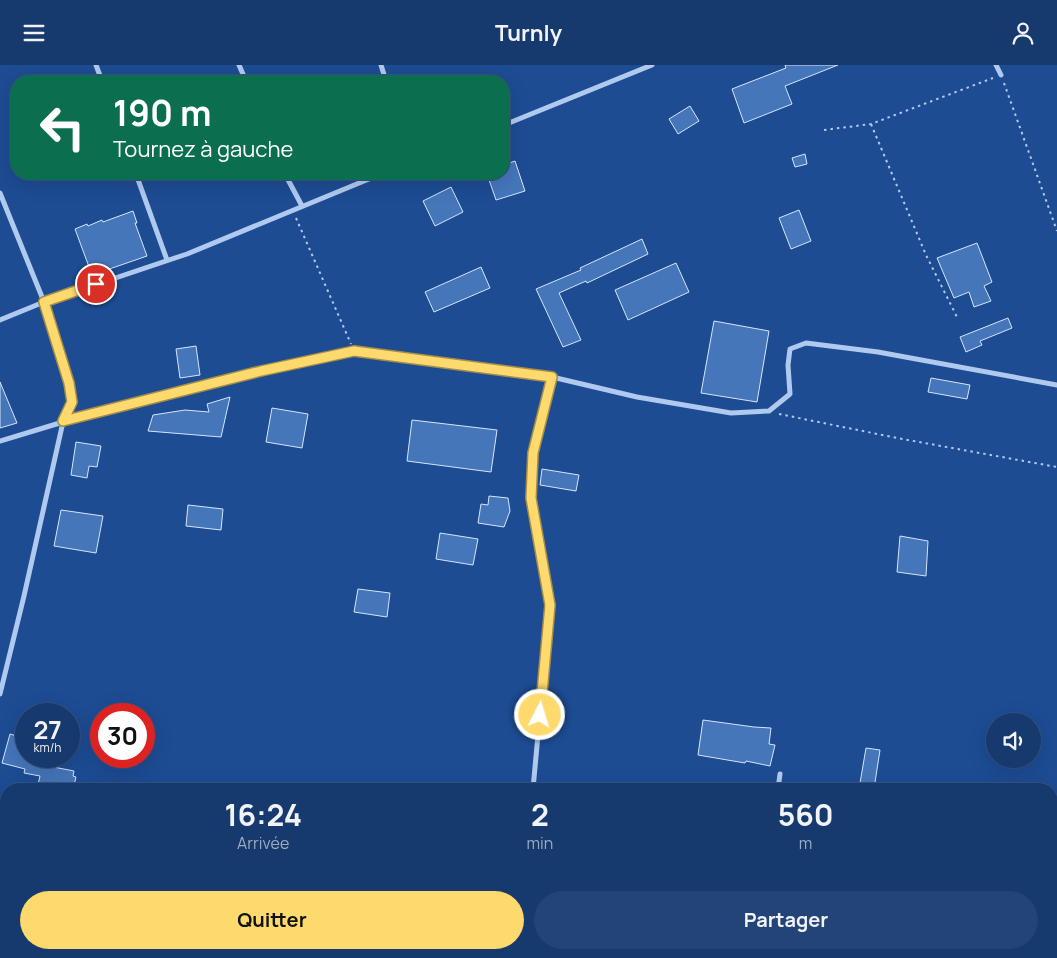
<!DOCTYPE html>
<html lang="fr">
<meta charset="utf-8">
<style>
body{margin:0;font-family:Manrope,sans-serif;background:#234476;color:#f1f3f6;height:100vh;display:flex;flex-direction:column;font-size:19px;white-space:nowrap}
*{box-sizing:border-box;margin:0}
p{font-size:16px;color:#9eacc2}
.icon{flex:none;width:28px;height:28px;fill:none;stroke:currentColor;stroke-width:2;stroke-linecap:round;stroke-linejoin:round}
.map{position:relative;flex:1;overflow:hidden}
.panel{position:absolute;left:0px;top:718px;width:1058px;height:176px;display:flex;flex-direction:column;background:#16396e;border-radius:20px 20px 0 0;box-shadow:0 5px 20px #0002,0 0 0 1px #355381}
.panel>*{flex:none}
.hud{position:absolute;left:10px;top:10px;width:500px;height:105px;border-radius:20px;box-shadow:0 5px 20px #0002,0 0 0 1px #355381;background:#0b6e4f;color:#fff;overflow:hidden}
.tools{position:absolute;left:986px;top:648px;display:grid;gap:10px}
.tools a{display:grid;place-items:center;width:55px;height:55px;border-radius:50%;background:#16396e;box-shadow:0 5px 20px #0002,0 0 0 1px #355381;font-size:25px}
.speed{position:absolute;left:15px;top:638px;display:flex;gap:10px;font-size:25px;font-weight:700;text-align:center}
.speed>*{display:grid;place-content:center;width:65px;height:65px;border-radius:50%;background:#16396e;box-shadow:0 5px 20px #0002,0 0 0 1px #355381;line-height:1}
.speed small{font-size:12px;font-weight:400}
.speed .limit{border:8px solid #d22;background:#fff;color:#111}
.pin{position:absolute;display:grid;place-items:center;width:42px;height:42px;color:#fff;margin:-21px;border:2px solid #fff;border-radius:50%;box-shadow:0 1px 5px #0007}
.me{position:absolute;width:55px;margin:-28px;rotate:5deg;stroke-linejoin:round;filter:drop-shadow(0 0 4px #0008)}
.turn{display:flex;align-items:center;gap:18px;height:105px;padding:0 20px;font-size:22px}
.turn .icon{width:65px;height:65px;stroke-width:2.5}
.turn b{display:block;font-size:35px;line-height:42px}
.eta{display:flex;justify-content:space-evenly;align-items:center;height:85px;text-align:center}
.eta b{font-size:30px;font-weight:700;line-height:35px}
.action{display:flex;gap:10px;margin-top:auto;padding:10px 20px}
.action a{flex:1;height:58px;border-radius:30px;background:#fed96d;color:#111;font-size:20px;font-weight:700;line-height:58px;text-align:center}
.action a+a{background:#234476;color:#f1f3f6}
header{display:flex;justify-content:space-between;align-items:center;height:65px;padding:0 20px;background:#16396e;font-size:22px;font-weight:700}
.map>svg:first-child{display:block}
</style>
<header><svg class="icon" aria-label="menu" viewBox="0 0 24 24"><path d="M4 6h16M4 12h16M4 18h16"/></svg>Turnly<svg class="icon" aria-label="person" viewBox="0 0 24 24"><circle cx="12" cy="8" r="4"/><path d="M4 21q1-7 8-7t8 7"/></svg></header>
<div class="map">
<svg width="1057" height="893" viewBox="0 0 1057 893">
<rect width="100%" height="100%" fill="#1d4c93"/>
<!-- building -->
<g fill="#4576ba" stroke="#d5e5fa">
<polygon points="785,0 838,0 785,21 792,39 744,58 732,24 786,3"/>
<polygon points="690,41 699,56 678,69 669,54"/>
<polygon points="805,89 807,99 795,102 792,93"/>
<polygon points="515,96 525,126 496,135 487,109 504,109 504,100"/>
<polygon points="451,122 463,147 435,161 423,136"/>
<polygon points="799,145 811,176 791,184 779,153"/>
<polygon points="133,146 137,158 135,158 147,191 92,210 75,164 87,159 88,161 102,155 103,157"/>
<polygon points="642,174 648,189 587,218 586,216 559,228 581,275 563,282 536,224 581,205 580,203"/>
<polygon points="977,178 992,217 984,221 991,236 974,242 969,227 954,233 937,193"/>
<polygon points="676,198 689,227 628,255 615,225"/>
<polygon points="481,202 490,223 434,247 425,227"/>
<polygon points="1008,253 1012,263 980,276 982,280 966,287 960,272"/>
<polygon points="714,256 769,266 757,337 701,328"/>
<polygon points="196,281 200,310 180,313 176,284"/>
<polygon points="931,313 970,320 967,334 928,327"/>
<polygon points="0,317 17,358 0,363"/>
<polygon points="230,332 221,372 148,366 153,350 185,345 209,347 207,339"/>
<polygon points="272,343 308,349 302,383 266,377"/>
<polygon points="412,355 497,365 491,407 407,396"/>
<polygon points="76,377 101,381 97,402 89,401 87,413 71,410"/>
<polygon points="542,404 579,410 576,426 540,420"/>
<polygon points="489,431 508,433 510,446 504,462 478,458 481,439 488,440"/>
<polygon points="188,440 223,444 221,465 186,461"/>
<polygon points="61,445 103,451 96,488 54,481"/>
<polygon points="440,468 478,474 473,500 436,494"/>
<polygon points="900,471 928,476 926,511 897,507"/>
<polygon points="358,524 390,528 387,552 354,547"/>
<polygon points="703,655 754,662 771,663 769,679 775,680 770,701 746,696 745,698 698,690"/>
<polygon points="10,669 26,674 26,691 40,691 38,699 74,706 73,711 76,712 73,724 37,724 40,711 24,708 25,704 2,698"/>
<polygon points="866,683 880,685 874,724 859,724"/>
</g>
<g fill="none" stroke-linecap="round" stroke-linejoin="round">
<!-- path -->
<g stroke="#afc9ef" stroke-width="2" stroke-dasharray="2.5 4" stroke-linecap="butt">
<polyline points="1004,18 1057,166"/>
<polyline points="871,59 926,190 958,254"/>
<polyline points="824,65 871,59 993,13"/>
<polyline points="296,153 351,279"/>
<polyline points="779,349 897,373 1057,402"/>
</g>
<!-- minor -->
<g stroke="#afc9ef" stroke-width="5">
<polyline points="96,0 102,16"/>
<polyline points="239,0 246,16"/>
<polyline points="381,0 386,16"/>
<polyline points="996,0 1001,10"/>
<polyline points="504,60 652,0"/>
<polyline points="136,109 167,195"/>
<polyline points="285,109 302,141"/>
<polyline points="0,128 44,237 69,318 71,337 63,357 24,531 0,629"/>
<polyline points="0,255 44,237 187,189 381,109"/>
<polyline points="0,376 63,357 261,306 354,286 552,312 637,332 731,348 769,346 790,329 788,300 790,284 806,278 878,287 1057,320"/>
<polyline points="533,724 550,540 531,433 533,388 552,312"/>
<polyline points="778,724 780,709"/>
<polyline points="797,888 825,893"/>
<polyline points="496,893 497,888"/>
</g>
</g>
<g fill="none" stroke-linecap="round" stroke-linejoin="round">
<!-- route casing -->
<g stroke="#a58d47" stroke-width="12">
<polyline id="route" points="96,219 44,237 69,318 72,337 63,356 261,306 354,286 552,312 533,388 531,433 550,540 540,650"/>
</g>
<!-- route -->
<use href="#route" stroke="#fed96d" stroke-width="9"/>
</g>
</svg>
<div class="tools">
<a><svg class="icon" aria-label="sound" viewBox="0 0 24 24"><path d="M4 9h4l5-4v14l-5-4H4zM17 9q2 3 0 6"/></svg></a>
</div>
<div class="speed"><div>27<small>km/h</small></div><div class="limit">30</div></div>
<div class="pin" style="left:96px;top:219px;background:#d93025"><svg class="icon" aria-label="arrive" viewBox="0 0 24 24"><path d="M6 21V4h12l-3 4 3 4H6"/></svg></div>
<svg class="me" style="left:540px;top:650px" viewBox="-20 -20 40 40"><circle r="17" fill="#fed96d" stroke="#fff" stroke-width="3"/><path d="M0-11L8 9 0 5-8 9z" fill="#fff"/></svg>
<div class="hud">
<div class="turn"><svg class="icon" aria-label="left" viewBox="0 0 24 24"><path d="M17 20v-9H6M10 6l-5 5 5 5"/></svg><div><b>190 m</b>Tournez à gauche</div></div>
</div>
<section class="panel">
<div class="eta">
<div><b>16:24</b><p>Arrivée</p></div>
<div><b>2</b><p>min</p></div>
<div><b>560</b><p>m</p></div>
</div>
<div class="action"><a>Quitter</a><a>Partager</a></div>
</section>
</div>
